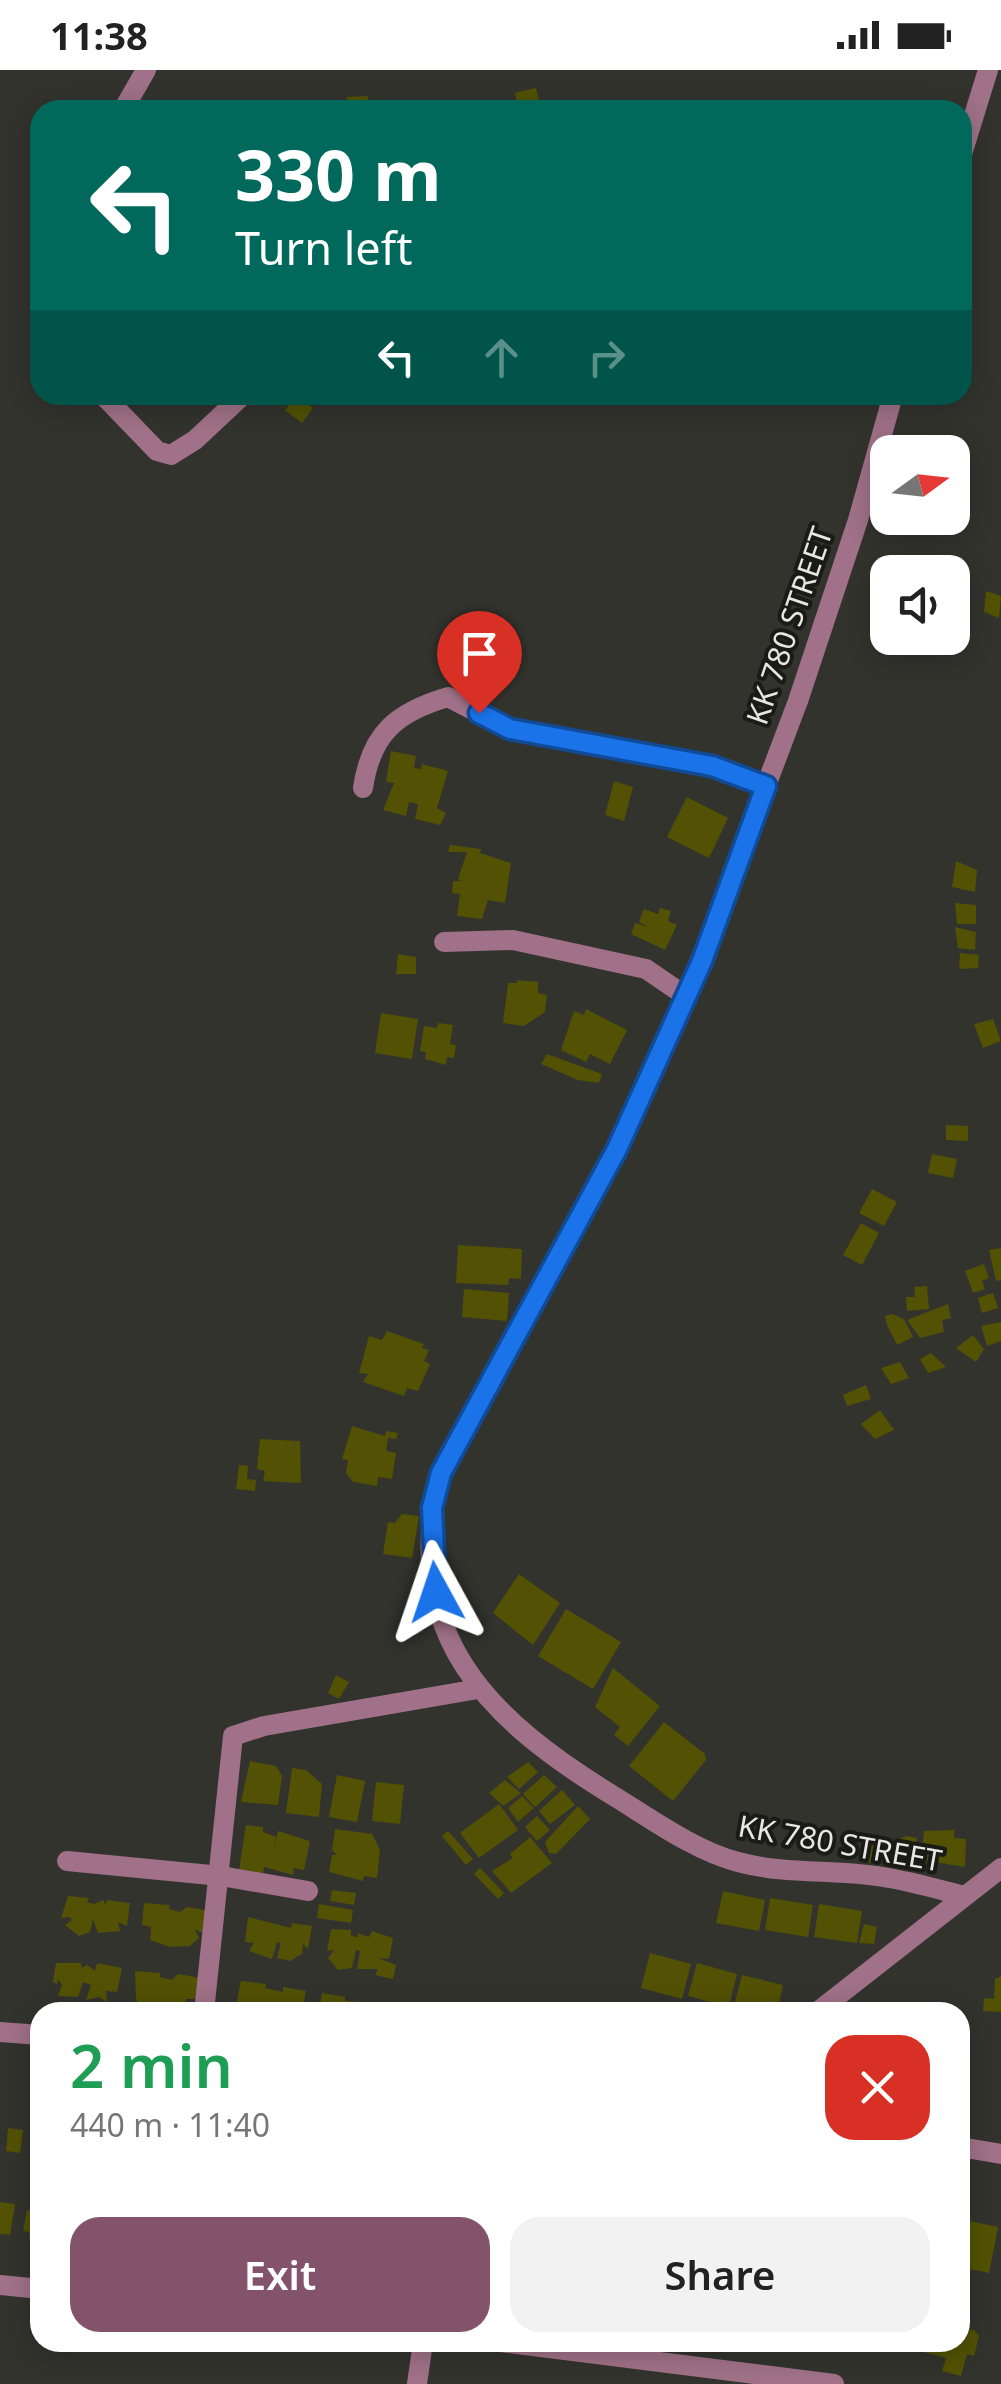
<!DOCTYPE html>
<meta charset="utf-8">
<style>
body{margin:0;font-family:"Noto Sans",sans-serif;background:#f2f2f2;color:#222;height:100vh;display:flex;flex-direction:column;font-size:38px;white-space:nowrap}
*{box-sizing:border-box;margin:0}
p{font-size:32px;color:#767676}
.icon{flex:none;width:55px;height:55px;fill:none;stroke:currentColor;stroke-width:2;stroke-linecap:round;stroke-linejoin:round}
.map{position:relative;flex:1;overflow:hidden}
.drawer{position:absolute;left:30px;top:1932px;width:940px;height:350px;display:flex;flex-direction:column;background:#fff;border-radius:30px;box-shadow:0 5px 25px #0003}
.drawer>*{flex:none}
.top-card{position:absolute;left:30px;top:30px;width:942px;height:305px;border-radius:30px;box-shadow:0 5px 25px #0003;background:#00695c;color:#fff;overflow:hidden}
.needle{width:65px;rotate:75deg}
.buttons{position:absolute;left:870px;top:365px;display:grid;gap:20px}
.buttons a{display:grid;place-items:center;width:100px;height:100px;border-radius:20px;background:#fff;box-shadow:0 5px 25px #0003;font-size:50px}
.pin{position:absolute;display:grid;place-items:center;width:85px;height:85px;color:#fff;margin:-102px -42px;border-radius:50% 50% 50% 0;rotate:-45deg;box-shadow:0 0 10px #0007}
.pin .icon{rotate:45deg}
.me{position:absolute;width:110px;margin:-55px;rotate:355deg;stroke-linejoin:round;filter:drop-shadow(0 0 8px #0008)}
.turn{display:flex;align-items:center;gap:35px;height:210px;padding:0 40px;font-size:45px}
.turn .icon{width:130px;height:130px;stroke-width:2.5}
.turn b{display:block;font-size:70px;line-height:85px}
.lanes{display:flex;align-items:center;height:95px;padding:0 40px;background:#0003;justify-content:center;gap:50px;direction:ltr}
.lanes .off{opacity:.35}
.round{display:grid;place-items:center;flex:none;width:105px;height:105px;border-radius:30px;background:#f2f2f2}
.overview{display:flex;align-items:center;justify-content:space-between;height:170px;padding:0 40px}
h1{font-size:60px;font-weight:600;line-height:75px;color:#1e9e55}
.cta{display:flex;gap:20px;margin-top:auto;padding:20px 40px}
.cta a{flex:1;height:115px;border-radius:30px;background:#83536c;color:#fff;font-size:40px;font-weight:600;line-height:115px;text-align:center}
.cta a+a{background:#f2f2f2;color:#222}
.status{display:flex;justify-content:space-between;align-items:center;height:70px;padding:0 50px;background:#fff;direction:ltr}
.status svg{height:28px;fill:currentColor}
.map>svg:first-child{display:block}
</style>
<div class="status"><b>11:38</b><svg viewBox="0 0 49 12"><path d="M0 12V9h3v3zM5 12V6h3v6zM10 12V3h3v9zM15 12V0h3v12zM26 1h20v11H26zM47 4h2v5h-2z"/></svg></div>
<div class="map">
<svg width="1001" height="2314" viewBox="0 0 1001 2314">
<rect width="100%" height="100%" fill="#32332d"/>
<!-- building -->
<g fill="#525104">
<polygon points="536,18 541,40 519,40 515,23"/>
<polygon points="368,26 369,40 347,40 347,27"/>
<polygon points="296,326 313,338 302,353 285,340"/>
<polygon points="986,521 1001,526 999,548 984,542"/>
<polygon points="391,681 416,686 414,698 421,699 422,694 448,701 437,738 446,743 440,755 415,749 418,734 409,732 406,746 383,740 394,713 386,712"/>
<polygon points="614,711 633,717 624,751 605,745"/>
<polygon points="687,727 728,748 709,788 667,767"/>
<polygon points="450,775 481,779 480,783 511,793 505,833 488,830 482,849 457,846 460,824 452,823 453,811 462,811 458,809 467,782 448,782"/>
<polygon points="956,791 977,800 975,822 952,817"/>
<polygon points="955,833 976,835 976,854 957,854"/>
<polygon points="660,838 671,841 668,851 677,855 665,880 631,864 635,853 648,857 639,852 644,839 658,844"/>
<polygon points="955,857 976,862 975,880 958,878"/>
<polygon points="960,883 979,885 978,898 959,899"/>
<polygon points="398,884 416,887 416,904 396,904"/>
<polygon points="517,910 538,912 538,923 547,925 545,942 524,956 503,953 508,913 517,913"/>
<polygon points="586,939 627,960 610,994 590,984 586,992 561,980 574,941 584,945"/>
<polygon points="381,943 418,949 412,989 375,983"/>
<polygon points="993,949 1001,971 983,978 974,954"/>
<polygon points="438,953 453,955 450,974 456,975 454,988 447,987 446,995 425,989 426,982 420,981 424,956 437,958"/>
<polygon points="547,984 602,1004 599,1013 578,1010 541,994"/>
<polygon points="946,1055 968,1056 968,1071 946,1070"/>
<polygon points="932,1084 957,1089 953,1108 928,1103"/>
<polygon points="872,1119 897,1132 884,1156 859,1143"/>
<polygon points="861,1153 879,1163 862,1195 843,1185"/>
<polygon points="458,1175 522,1179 521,1209 509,1208 508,1215 456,1213"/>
<polygon points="1001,1178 1001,1210 996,1211 989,1180"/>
<polygon points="984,1194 989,1208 982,1211 985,1219 973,1223 965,1201"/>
<polygon points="927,1216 929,1239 907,1241 906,1227 915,1227 914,1217"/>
<polygon points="464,1219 509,1223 507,1251 462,1247"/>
<polygon points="993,1223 998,1238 982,1243 978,1228"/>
<polygon points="948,1234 951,1248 942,1250 944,1262 920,1268 907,1250"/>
<polygon points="892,1244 904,1249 913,1267 897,1275 887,1255 885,1246"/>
<polygon points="1001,1252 1001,1271 987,1276 981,1256"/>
<polygon points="387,1261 424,1274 422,1278 429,1280 424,1291 430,1294 418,1321 407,1318 404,1326 363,1312 368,1304 359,1303 369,1266 382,1270"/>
<polygon points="973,1265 984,1279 976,1292 956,1278"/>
<polygon points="931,1283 946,1297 928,1303 920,1289"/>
<polygon points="900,1292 909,1308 891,1314 881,1298"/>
<polygon points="866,1315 871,1329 847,1336 843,1325"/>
<polygon points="880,1340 894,1360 875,1369 861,1354"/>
<polygon points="352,1356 385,1366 386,1361 398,1363 396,1369 388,1368 386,1381 396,1383 392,1409 378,1407 377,1416 353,1412 346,1403 348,1390 342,1389"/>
<polygon points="260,1369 300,1371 301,1413 263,1411 265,1401 257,1399"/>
<polygon points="239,1395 248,1396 247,1409 256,1410 255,1421 236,1419"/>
<polygon points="402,1444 419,1446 412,1488 383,1484 388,1452 395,1453"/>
<polygon points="519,1504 560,1533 533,1575 493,1543"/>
<polygon points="566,1539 621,1572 593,1619 538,1586"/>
<polygon points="613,1598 660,1636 628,1676 614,1665 620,1657 595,1637"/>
<polygon points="336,1605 349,1612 339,1629 328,1623"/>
<polygon points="664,1652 705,1684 706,1690 673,1731 629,1696"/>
<polygon points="250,1691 276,1696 282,1706 278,1735 241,1732"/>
<polygon points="528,1692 538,1702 519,1719 507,1707"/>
<polygon points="292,1698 306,1700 322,1714 319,1747 286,1743"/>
<polygon points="337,1705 365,1711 357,1752 329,1747"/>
<polygon points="544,1705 557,1717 535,1737 523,1724"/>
<polygon points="505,1710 521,1723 503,1736 489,1723"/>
<polygon points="376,1712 404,1715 400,1754 372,1751"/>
<polygon points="562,1720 575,1735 550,1754 539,1741"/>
<polygon points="522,1726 534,1738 518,1752 508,1738"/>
<polygon points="499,1734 518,1760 479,1788 460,1763"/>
<polygon points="578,1736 590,1749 556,1784 549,1783 545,1772"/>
<polygon points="537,1746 550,1760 537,1771 525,1757"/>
<polygon points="246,1755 263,1757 263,1762 276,1767 273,1782 278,1761 310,1771 304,1800 294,1798 293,1805 264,1797 263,1804 239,1800"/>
<polygon points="335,1759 372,1764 380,1780 377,1808 364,1806 363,1811 329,1802 332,1785 337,1785 332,1780"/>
<polygon points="954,1760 954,1768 966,1769 965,1797 921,1790 924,1761"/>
<polygon points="448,1761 473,1789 466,1795 442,1766"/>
<polygon points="907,1766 917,1768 915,1783 898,1783 897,1770"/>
<polygon points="530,1767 552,1793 511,1823 492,1801 513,1788 510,1784"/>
<polygon points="873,1769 894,1770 894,1792 861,1792 862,1774 872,1774"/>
<polygon points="480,1798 504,1823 498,1829 474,1804"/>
<polygon points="332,1820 356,1823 354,1835 330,1831"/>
<polygon points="723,1821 765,1830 759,1861 716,1853"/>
<polygon points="68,1826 89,1828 87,1832 94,1834 103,1830 106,1835 107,1830 130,1833 127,1856 118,1852 120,1861 98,1863 93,1849 90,1862 79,1866 65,1855 72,1850 69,1847 61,1848"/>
<polygon points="770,1828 813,1835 808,1867 765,1860"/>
<polygon points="144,1833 169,1835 169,1839 180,1842 187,1837 211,1841 206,1865 195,1859 199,1868 190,1876 170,1877 150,1870 151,1857 142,1855"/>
<polygon points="319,1834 353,1840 351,1853 317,1848"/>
<polygon points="819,1834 862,1841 857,1873 814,1867"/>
<polygon points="248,1847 291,1858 292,1853 312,1856 308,1879 303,1874 302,1884 290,1891 277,1888 281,1873 277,1872 272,1889 249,1881 254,1873 245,1872"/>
<polygon points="864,1854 877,1857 874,1874 859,1873"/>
<polygon points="331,1859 351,1860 351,1866 358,1867 358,1863 369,1867 372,1861 393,1868 389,1889 378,1888 396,1895 393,1909 375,1905 378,1899 357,1899 360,1881 356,1880 352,1898 338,1900 328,1888 334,1880 327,1881"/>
<polygon points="650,1883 691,1894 682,1929 641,1918"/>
<polygon points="56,1893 81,1893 82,1898 87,1895 95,1901 97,1893 122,1898 117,1922 106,1921 107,1932 99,1927 86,1930 91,1915 83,1912 78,1927 58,1926 62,1915 58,1909 57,1914 53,1912"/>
<polygon points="697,1893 737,1904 729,1937 688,1926"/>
<polygon points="135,1901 160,1903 160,1907 172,1910 178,1904 201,1908 195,1929 186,1929 185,1940 181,1936 158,1940 141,1938 136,1930"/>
<polygon points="742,1905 783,1915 777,1942 734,1936"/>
<polygon points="1001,1906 1001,1942 983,1941 984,1928 994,1929 995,1909"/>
<polygon points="241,1911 266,1914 265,1918 283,1922 283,1917 306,1921 302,1942 295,1939 239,1942 246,1934 236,1935"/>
<polygon points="322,1923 345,1927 345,1931 386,1933 384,1942 319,1942"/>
<polygon points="8,2058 23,2060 20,2083 6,2081"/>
<polygon points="0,2132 15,2134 10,2165 0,2164"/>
<polygon points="40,2132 40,2175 30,2173 29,2162 23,2161 27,2140 35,2141"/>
<polygon points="960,2149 998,2157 989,2203 960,2197"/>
<polygon points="960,2258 974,2260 979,2266 974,2286 967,2284 961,2306 942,2301 946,2288 916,2280 918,2272 960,2272"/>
</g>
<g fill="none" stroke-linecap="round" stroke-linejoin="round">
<!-- minor -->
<g stroke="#a07188" stroke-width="20">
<polyline points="123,40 146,0"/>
<polyline points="962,84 988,0"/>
<polyline points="103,325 157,381 171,385 195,370 243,325"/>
<path d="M893 325 858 450 798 631 678 949 617 1079 441 1403C398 1565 490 1651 617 1728 654 1751 696 1781 738 1792 786 1805 835 1799 883 1807 910 1811 937 1819 964 1826"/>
<path d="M363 718C371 663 397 642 448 627L510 659 712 696 766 716"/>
<polyline points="444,872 513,870 646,899 687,927"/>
<polyline points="67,1791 221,1806 308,1821"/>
<polyline points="204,1942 233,1666 264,1656 478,1619"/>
<polyline points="817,1942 1001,1798"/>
<polyline points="0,1962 40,1965"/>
<polyline points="960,2077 1001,2084"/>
<polyline points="0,2215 40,2219"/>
<polyline points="500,2272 834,2314"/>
<polyline points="417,2314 423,2272"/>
</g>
</g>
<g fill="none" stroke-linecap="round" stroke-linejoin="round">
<!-- route casing -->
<g stroke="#114b97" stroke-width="25">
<polyline id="route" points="436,1522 432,1438 441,1403 617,1079 702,891 766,716 712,696 510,659 479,643"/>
</g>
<!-- route -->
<use href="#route" stroke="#1a73e8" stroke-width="18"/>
</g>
<g text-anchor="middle" stroke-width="8" stroke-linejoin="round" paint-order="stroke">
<!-- street labels -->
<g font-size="30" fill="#e6e6e3" stroke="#1a1a17">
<text transform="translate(790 556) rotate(-71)" y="10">KK 780 STREET</text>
<text transform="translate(840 1774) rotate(10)" y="10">KK 780 STREET</text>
</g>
</g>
</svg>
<div class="buttons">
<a><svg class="needle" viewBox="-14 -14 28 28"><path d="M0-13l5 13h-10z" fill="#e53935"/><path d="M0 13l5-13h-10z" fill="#767676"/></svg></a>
<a><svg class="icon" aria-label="sound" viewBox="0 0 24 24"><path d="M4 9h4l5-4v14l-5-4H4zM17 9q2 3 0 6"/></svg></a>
</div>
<div class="pin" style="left:479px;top:643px;background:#d93025"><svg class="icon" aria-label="arrive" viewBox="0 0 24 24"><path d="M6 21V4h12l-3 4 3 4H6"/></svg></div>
<svg class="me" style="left:436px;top:1522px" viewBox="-20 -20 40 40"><path d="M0-17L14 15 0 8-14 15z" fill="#1a73e8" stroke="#fff" stroke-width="4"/></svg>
<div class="top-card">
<div class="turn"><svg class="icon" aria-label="left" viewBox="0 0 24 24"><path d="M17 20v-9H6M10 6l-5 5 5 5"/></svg><div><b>330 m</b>Turn left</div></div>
<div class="lanes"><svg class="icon" aria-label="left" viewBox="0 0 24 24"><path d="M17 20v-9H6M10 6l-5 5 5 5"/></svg><svg class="icon off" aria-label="ahead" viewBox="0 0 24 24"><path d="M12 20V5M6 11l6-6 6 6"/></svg><svg class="icon off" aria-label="right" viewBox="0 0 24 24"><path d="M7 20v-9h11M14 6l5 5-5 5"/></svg></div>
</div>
<section class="drawer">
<div class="overview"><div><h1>2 min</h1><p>440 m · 11:40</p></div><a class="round" style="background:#d93025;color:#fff"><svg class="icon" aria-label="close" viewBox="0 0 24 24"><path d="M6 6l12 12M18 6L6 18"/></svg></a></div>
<div class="cta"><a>Exit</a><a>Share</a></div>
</section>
</div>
